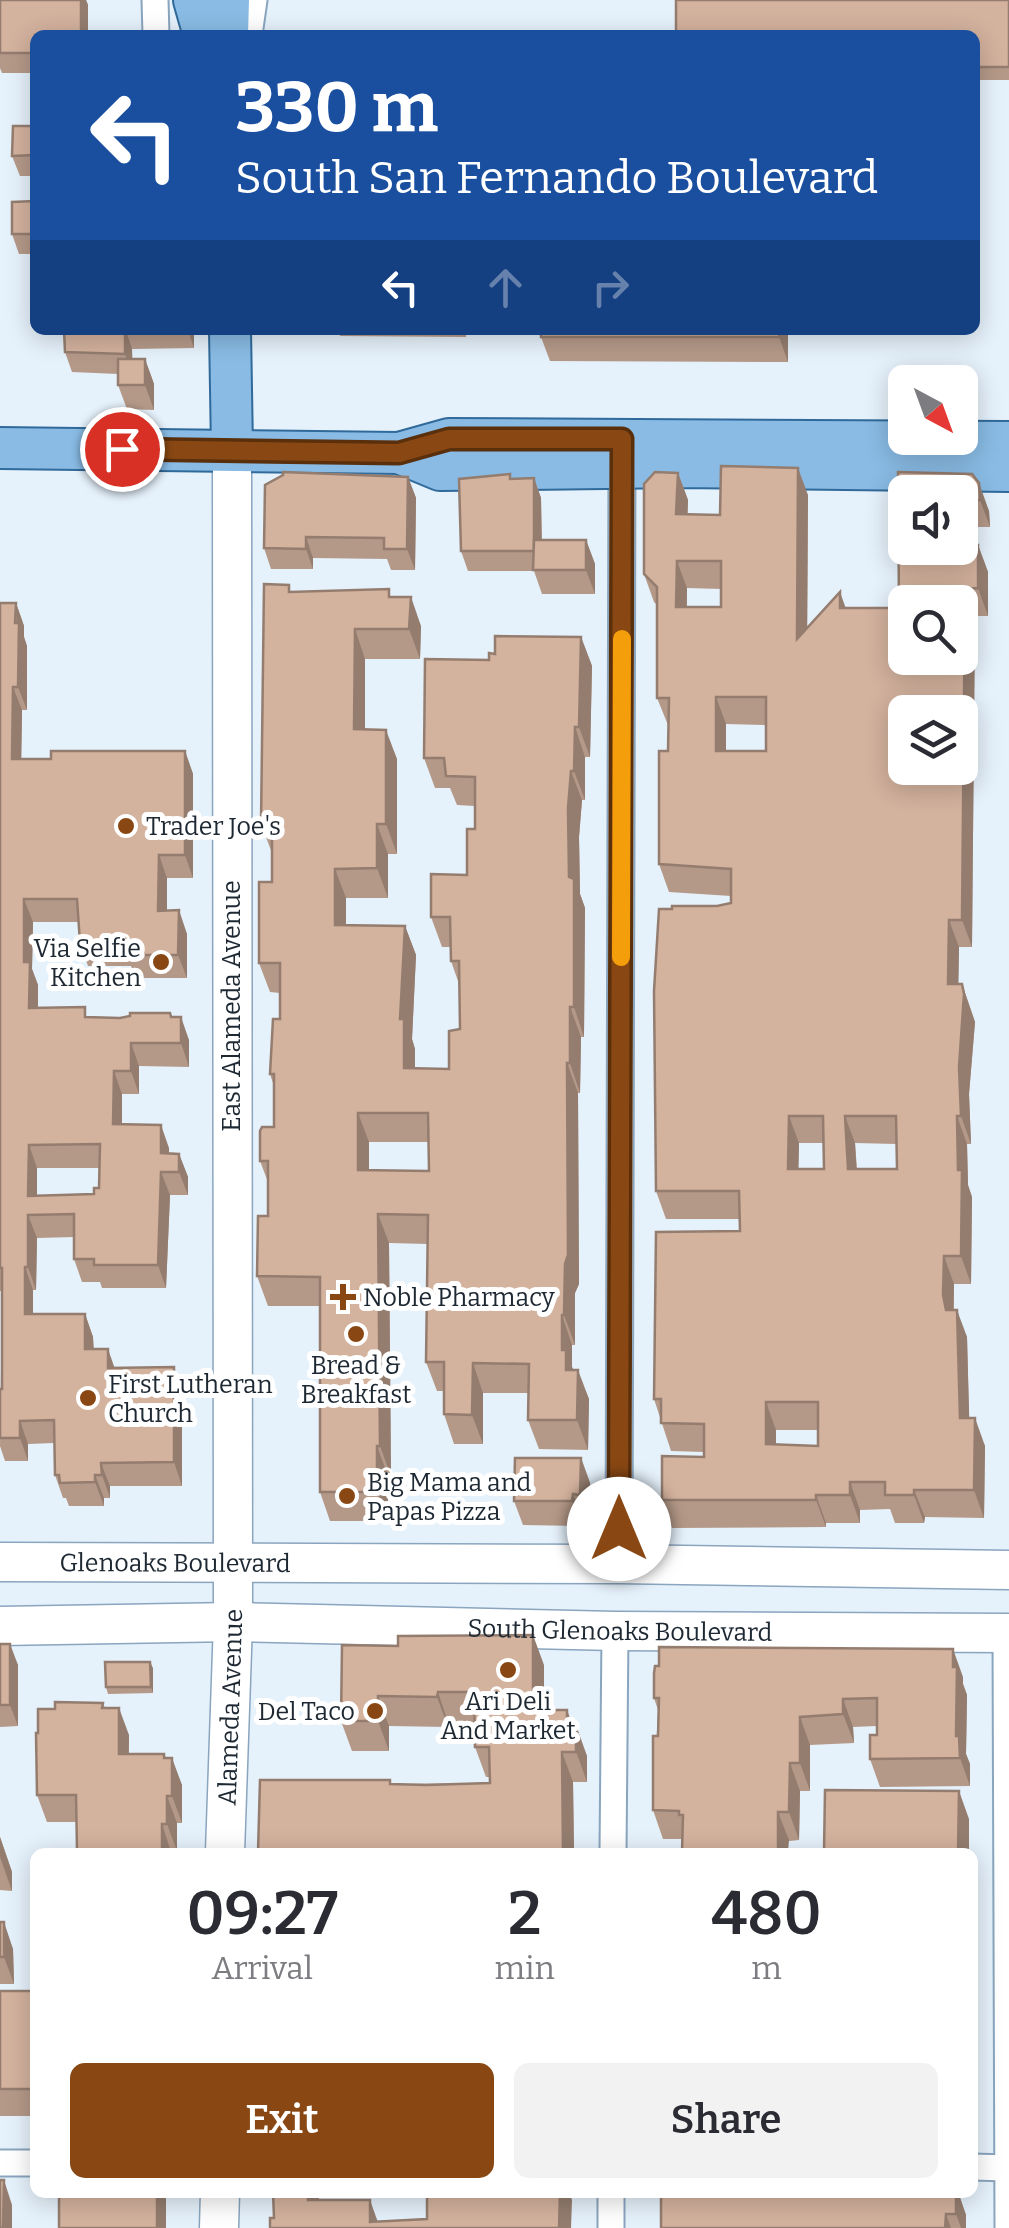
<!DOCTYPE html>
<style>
body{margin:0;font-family:Bitter,serif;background:#f2f2f3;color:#2b2b33;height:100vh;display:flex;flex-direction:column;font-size:38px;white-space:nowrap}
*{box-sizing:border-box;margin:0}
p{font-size:32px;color:#7c7c81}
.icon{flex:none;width:55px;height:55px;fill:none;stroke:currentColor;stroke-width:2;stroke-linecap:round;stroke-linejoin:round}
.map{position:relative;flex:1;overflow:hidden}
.drawer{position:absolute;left:30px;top:1848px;width:948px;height:350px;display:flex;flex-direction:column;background:#fff;border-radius:15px;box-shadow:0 5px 25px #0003}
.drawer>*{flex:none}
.hud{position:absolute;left:30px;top:30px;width:950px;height:305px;border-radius:15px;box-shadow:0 5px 25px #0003;background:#1a4fa0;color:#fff;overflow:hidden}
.needle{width:65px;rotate:139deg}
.buttons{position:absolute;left:888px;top:365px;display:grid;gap:20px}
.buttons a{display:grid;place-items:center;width:90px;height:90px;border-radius:15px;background:#fff;box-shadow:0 5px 25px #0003;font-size:50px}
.pin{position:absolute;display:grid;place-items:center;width:85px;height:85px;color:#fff;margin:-42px;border:5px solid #fff;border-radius:50%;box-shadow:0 2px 10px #0007}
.me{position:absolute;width:110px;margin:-55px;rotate:0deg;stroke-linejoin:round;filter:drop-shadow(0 0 8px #0008)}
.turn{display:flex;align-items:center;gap:35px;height:210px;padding:0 40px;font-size:45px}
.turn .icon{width:130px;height:130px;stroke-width:2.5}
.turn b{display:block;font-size:70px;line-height:85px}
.lanes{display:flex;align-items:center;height:95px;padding:0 40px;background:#0003;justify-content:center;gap:50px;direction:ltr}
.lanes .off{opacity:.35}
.eta{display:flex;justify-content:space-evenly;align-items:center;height:170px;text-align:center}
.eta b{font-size:60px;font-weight:600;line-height:70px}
.action{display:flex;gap:20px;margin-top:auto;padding:20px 40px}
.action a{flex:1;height:115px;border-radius:15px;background:#894813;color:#fff;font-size:40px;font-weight:600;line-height:115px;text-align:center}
.action a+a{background:#f2f2f3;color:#2b2b33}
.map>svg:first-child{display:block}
</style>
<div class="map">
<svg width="1009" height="2228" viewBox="0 0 1009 2228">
<rect width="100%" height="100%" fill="#e5f1fb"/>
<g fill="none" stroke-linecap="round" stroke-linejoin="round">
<!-- street casing -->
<g stroke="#8aa5be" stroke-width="29">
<g id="street">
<polyline points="155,0 156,35"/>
<polyline points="249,35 254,0"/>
<polyline points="619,1564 622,454"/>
<polyline points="1006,1633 1008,2228"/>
<polyline points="613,1852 615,1631"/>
<polyline points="0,2163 35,2163"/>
<polyline points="972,2167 1009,2168"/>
<polyline points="611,2228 611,2192"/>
</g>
</g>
<!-- secondary casing -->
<g stroke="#8aa5be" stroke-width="41">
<g id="secondary">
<path id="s1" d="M0 1562 619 1564 1009 1570"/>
<path id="s2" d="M0 1626 233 1622 615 1631 1009 1633"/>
<path id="s3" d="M225 1852 233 1622 232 449"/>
<polyline points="219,2228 220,2192"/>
</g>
</g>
<!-- primary casing -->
<g stroke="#306a9a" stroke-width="44">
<g id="primary">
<polyline points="194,0 204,35"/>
<polyline points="228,35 229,0"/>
<polyline points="230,330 232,449"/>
<polyline points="0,448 399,453 449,439 1009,442"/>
<polyline points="399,453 440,470 682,467 1009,471"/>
</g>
</g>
<!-- street -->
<use href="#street" stroke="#fff" stroke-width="25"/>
<!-- secondary -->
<use href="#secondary" stroke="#fff" stroke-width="38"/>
<!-- primary -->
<use href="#primary" stroke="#89bbe4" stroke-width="40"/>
</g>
<!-- wall -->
<g fill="#b59988" fill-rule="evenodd">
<polygon points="0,0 86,0 88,5 35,35 35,73 2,73 0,68"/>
<polygon points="1009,0 1009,80 975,80 975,35"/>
<polygon points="35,126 35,176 20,176 12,156"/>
<polygon points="35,201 35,254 19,254 12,234"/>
<polygon points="64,330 194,330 194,348 132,349 132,359 145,359 154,384 154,410 127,409 118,385 118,374 72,372 65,352"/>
<polygon points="338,330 466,330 466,337 340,336"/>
<polygon points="788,330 788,362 550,361 541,337"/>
<path d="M898 472 972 474 989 511 990 527H960V492H905V548L978 545 988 572V616H975L972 947H959L958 984H962L975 1022 969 1094 971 1144H967L968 1185 972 1197 971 1284H954V1310L967 1337 969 1418 985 1446 984 1518 925 1517 924 1523H895L890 1509 860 1510V1523H826V1527L672 1528 662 1500 704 1457V1452L671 1451 654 1399 740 1231V1219H666L656 1191 717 906 731 903V896L669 892 659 864 668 751V725L657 698V605L654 602 644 574 678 473 688 500 687 514 720 515 808 495 807 628 846 608H899ZM687 588 721 589V607H687ZM726 724 766 725V751H726ZM799 1143H824V1169H798ZM855 1143 896 1144 897 1169H857ZM776 1430H818V1446L776 1445Z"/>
<polygon points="408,477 416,498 415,570 391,570 387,559 313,558 313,569 271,569 264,548"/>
<polygon points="512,478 534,478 541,498 542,540 586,540 595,564 595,594 542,594 534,571 468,571 461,551"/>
<path d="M292 592 392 597 421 626 420 659H365V729L397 759V854H388V898H346V925L405 926 416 955 412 1039 415 1049V1069H449L460 1029 459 984 451 961 450 947H442L431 917 467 875 475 829V806L457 805 450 788H435L424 758 489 660 495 654 581 637 592 666 590 757H585V800H582L579 837 580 894 585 908 584 1037H581L580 1093H578L579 1284 575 1293V1345H572V1367L589 1399 588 1450 539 1449 528 1420 529 1393H483V1444H454L444 1414V1391H437L426 1362 428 1244 389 1243 391 1476H388V1521H330L320 1492V1306H268L257 1276 268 1216V1182L260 1161 274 1127V1086L270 1074 280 1019V993L270 992 259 963 272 882V853L261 824ZM369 1142H429V1171L369 1170Z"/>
<path d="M0 603H16L24 626V637L27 646V710H22L21 759H51L185 751 193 774V878H167V911L187 934V978H136L131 966H88L80 943 78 922H33L32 969 38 985V1007L88 1017 120 1018 170 1013 189 1040V1067L139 1066V1094H122V1124L169 1148V1153L179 1154 188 1177V1195H170L166 1288H102L100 1282H82L74 1259V1237L37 1238 36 1290H33V1314H85L93 1337 94 1349 114 1367 182 1390V1486H110V1498H104V1506H69L66 1498H63L55 1475 54 1443 28 1444V1461H5L0 1446 2 1291H0ZM37 1168H100L99 1188 94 1194 37 1196Z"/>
<polygon points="581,1458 590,1483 589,1519 582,1519 581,1526 523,1525 514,1501"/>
<polygon points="0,1644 18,1665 18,1726 0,1727"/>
<polygon points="342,1645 544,1665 544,1710 573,1726 587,1756 587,1782 573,1782 574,1852 391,1784 490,1783 490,1777 486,1777 475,1747 475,1722 448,1722 448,1727 389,1726 389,1751 352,1751 341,1721"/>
<polygon points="153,1668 153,1693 108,1694 106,1687"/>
<polygon points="963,1677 963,1684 967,1695 966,1754 970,1764 970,1786 880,1787 870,1759 877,1735 877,1726 853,1727 854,1743 810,1745 810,1791 800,1791 799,1840 682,1852 682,1839 663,1839 653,1810 658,1710 654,1698"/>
<polygon points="103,1703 105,1708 129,1735 129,1754 164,1754 182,1785 182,1823 177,1823 177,1851 171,1851 171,1852 42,1852 77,1850 77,1822 47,1822 37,1795 38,1733 55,1709"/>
<polygon points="0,1837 12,1872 12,1891 0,1890"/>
<polygon points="0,1922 13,1949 14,1984 0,1984"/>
<polygon points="35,1991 35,2116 0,2116 0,1992"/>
<polygon points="661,2192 958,2192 966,2215 966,2228 661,2228"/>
</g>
<!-- shaded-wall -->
<g fill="#947d6f">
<polygon points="81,0 86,0 88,5 88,35 81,35"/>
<polygon points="126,330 132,349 133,374 125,354"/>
<polygon points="188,330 194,330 194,348"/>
<polygon points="779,330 788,330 788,362 779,337"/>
<polygon points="145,359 154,384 154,410 145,385"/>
<polygon points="798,468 808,495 807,667 797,639"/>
<polygon points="678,473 688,500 687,542 676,514"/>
<polygon points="408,477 416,498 415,570 407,549"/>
<polygon points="534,478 541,498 542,571 535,551"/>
<polygon points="979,483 989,511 990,527 980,500"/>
<polygon points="306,537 313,558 313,569 306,549"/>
<polygon points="586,540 595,564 595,594 586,570"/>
<polygon points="978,545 988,572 988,616 978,588"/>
<polygon points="677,561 687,588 686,635 676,607"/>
<polygon points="965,589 975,616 972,947 962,920"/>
<polygon points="840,592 850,620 840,608"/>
<polygon points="411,597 421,626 420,659 409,629"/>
<polygon points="16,603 24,626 24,637 27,646 27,710 18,687"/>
<polygon points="355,629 365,659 365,759 354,729"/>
<polygon points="581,637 592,666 590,757 579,727"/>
<polygon points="13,687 22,710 21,782 12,759"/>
<polygon points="716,697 726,724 726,779 716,751"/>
<polygon points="575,727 585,757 585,800 574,771"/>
<polygon points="386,730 397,759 397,854 386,824"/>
<polygon points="185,751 193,774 193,878 185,855"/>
<polygon points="571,771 582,800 579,837 580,894 585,908 584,1037 574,1007 568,808"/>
<polygon points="377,824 388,854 388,898 377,868"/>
<polygon points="159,855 167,878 167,934 158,911"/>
<polygon points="335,869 346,898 346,955 335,925"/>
<polygon points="24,899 33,922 32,969 38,985 38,1031 29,1008 24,962"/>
<polygon points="179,910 187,934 187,978 178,955"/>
<polygon points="949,920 959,947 958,1011 948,984"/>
<polygon points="405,926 416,955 412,1039 415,1049 415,1098 404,1068 400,1019"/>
<polygon points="962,984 975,1022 969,1094 971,1144 961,1116 959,1067"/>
<polygon points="570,1007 581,1037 580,1093 570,1063"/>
<polygon points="181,1017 189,1040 189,1067 181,1043"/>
<polygon points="131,1043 139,1066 139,1094 131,1071"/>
<polygon points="567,1063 578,1093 579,1284 575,1293 575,1345 564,1315"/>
<polygon points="114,1071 122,1094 122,1148 113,1124"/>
<polygon points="358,1113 369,1142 369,1199 358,1170"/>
<polygon points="789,1116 799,1143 798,1196 788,1169"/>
<polygon points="845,1116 855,1143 858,1197 848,1169"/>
<polygon points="957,1116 967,1144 968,1185 972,1197 971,1284 961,1256"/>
<polygon points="161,1125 169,1148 169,1172 161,1153"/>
<polygon points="29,1145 37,1168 37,1214 28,1196"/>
<polygon points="179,1154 188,1177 188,1195 179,1172"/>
<polygon points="161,1172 170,1195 166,1288 158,1265"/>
<polygon points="378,1214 389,1243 391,1476 380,1446"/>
<polygon points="28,1215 37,1238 36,1290 28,1267"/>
<polygon points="944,1256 954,1284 953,1323 946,1310 943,1295"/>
<polygon points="25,1267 33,1290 33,1337 25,1314"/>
<polygon points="957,1310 967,1337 970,1446 960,1418"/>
<polygon points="85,1314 93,1337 94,1372 85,1349"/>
<polygon points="562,1315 572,1345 572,1367 577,1379 566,1370 562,1350"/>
<polygon points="108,1349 116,1372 108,1368"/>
<polygon points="473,1363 483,1393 483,1444 472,1415"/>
<polygon points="174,1367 182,1390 182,1486 174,1462"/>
<polygon points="578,1370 589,1399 588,1450 577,1420"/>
<polygon points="766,1402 776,1430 776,1472 766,1444"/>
<polygon points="975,1418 985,1446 984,1518 974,1490"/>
<polygon points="20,1421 28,1444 28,1461 20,1438"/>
<polygon points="377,1446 388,1476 388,1521 377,1492"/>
<polygon points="581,1458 590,1483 589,1519 580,1495"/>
<polygon points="101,1463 110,1486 110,1498 102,1475"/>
<polygon points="95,1475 104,1498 104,1506 95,1482"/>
<polygon points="850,1482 860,1510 860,1523 850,1495"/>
<polygon points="914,1490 925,1517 924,1523 914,1495"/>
<polygon points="573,1494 582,1519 581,1526 572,1501"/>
<polygon points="816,1495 826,1523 826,1527 816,1500"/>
<polygon points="533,1635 544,1665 544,1740 533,1710"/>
<polygon points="10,1644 18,1665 18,1726 10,1705"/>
<polygon points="953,1649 963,1677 963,1684 967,1695 966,1754 970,1764 970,1786 960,1758 956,1736"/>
<polygon points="150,1662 153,1668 153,1693 151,1687"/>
<polygon points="438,1692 448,1722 448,1727 437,1697"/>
<polygon points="378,1696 389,1726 389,1751 378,1721"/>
<polygon points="843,1699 853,1727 854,1743 843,1714"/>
<polygon points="119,1708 129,1735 128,1781 119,1754"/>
<polygon points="567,1710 576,1734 576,1725 587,1756 587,1782 567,1726"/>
<polygon points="800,1717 810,1745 810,1791 800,1763"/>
<polygon points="562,1752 573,1782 574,1852 563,1852"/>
<polygon points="164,1754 172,1776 172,1758 182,1785 182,1823 172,1796"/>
<polygon points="790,1763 800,1791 799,1840 789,1812"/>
<polygon points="959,1791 969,1819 969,1852 958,1852"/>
<polygon points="167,1796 177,1823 177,1851 167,1824"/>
<polygon points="778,1812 789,1840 788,1852 778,1852"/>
<polygon points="162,1824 171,1852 162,1852"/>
<polygon points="0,1837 12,1872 12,1891 0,1857"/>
<polygon points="4,1922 13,1949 14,1984 4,1957"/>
<polygon points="4,2180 12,2205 12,2228 3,2228"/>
<polygon points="157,2192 164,2192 166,2199 166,2228 157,2228"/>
<polygon points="308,2192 319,2192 319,2228 308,2200"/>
<polygon points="560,2192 569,2192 572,2200 571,2228 559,2228"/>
<polygon points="956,2192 958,2192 966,2215 966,2228 961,2228 956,2214"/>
<polygon points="370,2200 380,2228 370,2222"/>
<polygon points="946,2214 951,2228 945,2228"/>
</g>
<!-- building -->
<g fill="#d3b29e" stroke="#947d6f" stroke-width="2.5" fill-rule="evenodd">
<polygon points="0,0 81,0 81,35 35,35 35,53 0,53"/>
<polygon points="676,0 1009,0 1009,67 975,67 975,35 676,35"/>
<polygon points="13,126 35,126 35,155 12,156"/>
<polygon points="35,201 35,234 12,234 12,202"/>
<polygon points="64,330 125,330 125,354 65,352"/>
<rect x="541" y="330" width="238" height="7"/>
<rect x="118" y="359" width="27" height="26"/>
<path d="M721 466 798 468 797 639 840 592V608H899L898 472 972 474 979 483 980 500H960V492H905V548H960V545H978V588L965 589 962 920H949L948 984H962L964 994 959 1067 961 1116H957L958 1170H962L961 1256H944L943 1295 946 1310H957L960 1418H975L974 1490H914V1495H885V1482H850V1495H816V1500H662V1456L704 1457V1424L661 1423V1399H654L656 1232 740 1231 739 1191H656L654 991 659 909H672V906H717L731 903V869L659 864V751H668L669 698H657V587L644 574V484L655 472 678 473 676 514 720 515ZM677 561H721V607H676ZM905 602H960V658H905ZM716 697H766V751H716ZM905 712H960V768H905ZM789 1116H823L824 1169H788ZM845 1116H896L897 1169H848ZM766 1402H818V1446L766 1444Z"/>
<polygon points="283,472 408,477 407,549 384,549 384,538 306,537 306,549 264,548 265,485 283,475"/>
<polygon points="510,474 510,479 534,478 534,551 461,551 459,479"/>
<polygon points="534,540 586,540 586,570 533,570"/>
<path d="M264 584 289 585V592L389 589V597H411L409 629H355L354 729 386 730V824H377V868L335 869V925L405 926 400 1019H404V1068L449 1069V1031L460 1029 459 961H451L450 917H431V874L467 875V829H475V777L446 776 444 758H424L425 659 489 660V653L495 654V636L581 637 579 727H575L574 771H571L568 808 569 877 574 879V1007H570V1063H567L568 1255 565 1264 564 1315H562V1350H566V1370H578L577 1420H528L529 1364 473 1363 472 1415 444 1414V1362H426L428 1215 378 1214 380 1446H377V1492H320V1277L257 1276 258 1216H268V1161H260V1131L262 1127H274V1074H270L273 1019H280V963H259V882H272V824H261ZM358 1113H428L429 1171 358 1170Z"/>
<path d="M0 603H16L15 623H19L18 687H13L12 759H51V751H185V855H159L158 911 179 910 178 955H127V943H80L77 899H24V962H30L29 1008 85 1007V1017L120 1018 130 1016V1013H170L171 1017H181V1043H131V1071H114L113 1124 161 1125V1153L179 1154V1172H161L158 1265H94V1259H74V1214L28 1215V1267H25V1314H85V1349H108V1368L174 1367V1462L101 1463 102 1475H95V1482L60 1483 59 1475H55L54 1420 20 1421V1438H0V1389H2V1268H0ZM100 1144 99 1188H94V1194L28 1196 29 1145Z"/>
<polygon points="515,1458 581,1458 580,1495 573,1494 572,1501 514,1501"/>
<polygon points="533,1635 533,1710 567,1710 567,1726 576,1725 576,1752 562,1752 563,1852 258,1852 260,1780 390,1780 390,1784 426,1785 490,1783 489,1747 475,1747 474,1692 438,1692 437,1697 378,1696 378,1721 341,1721 342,1645 398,1646 398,1636"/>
<rect x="0" y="1644" width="10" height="61"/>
<polygon points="659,1647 953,1649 953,1667 957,1667 956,1736 959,1736 960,1758 870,1759 870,1735 877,1735 877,1698 843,1699 843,1714 800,1717 800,1763 790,1763 789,1812 778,1812 778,1852 662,1852 682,1852 683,1815 679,1815 679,1811 653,1810 653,1736 658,1736 659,1698 654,1698 654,1673 655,1666 659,1666"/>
<polygon points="105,1662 150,1662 151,1687 106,1687"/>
<polygon points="55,1702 103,1703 102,1708 119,1708 119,1754 164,1754 164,1758 172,1758 172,1796 167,1796 167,1824 162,1824 162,1852 42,1852 42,1850 77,1850 76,1795 37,1795 36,1733 38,1733 38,1709 55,1709"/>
<polygon points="825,1790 959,1791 958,1852 824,1852"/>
<rect x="0" y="1922" width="4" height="35"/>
<polygon points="0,1991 35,1991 35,2098 32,2098 32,2089 0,2089"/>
<polygon points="0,2180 4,2180 3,2228 0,2228"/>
<rect x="59" y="2192" width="98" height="36"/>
<polygon points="273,2192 308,2192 308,2200 370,2200 370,2222 427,2219 427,2192 560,2192 559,2228 270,2228 270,2218 274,2218"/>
<polygon points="661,2192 956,2192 956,2214 946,2214 945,2228 661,2228"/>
</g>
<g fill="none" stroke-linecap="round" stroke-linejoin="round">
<!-- route casing -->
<g stroke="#592f0c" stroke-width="25">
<polyline id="route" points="122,449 399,453 449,439 622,439 619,1529"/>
</g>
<!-- route -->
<use href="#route" stroke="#894813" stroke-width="18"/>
<!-- slow -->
<polyline stroke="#f59e0b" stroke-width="18" points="621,957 622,639"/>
</g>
<!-- markers -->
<g fill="#894813" stroke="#fff" stroke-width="4">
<circle cx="126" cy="826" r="10"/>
<circle cx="161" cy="962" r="10"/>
<path d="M338 1282h10v10h10v10h-10v10h-10v-10h-10v-10h10z"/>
<circle cx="356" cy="1334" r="10"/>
<circle cx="88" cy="1398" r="10"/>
<circle cx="347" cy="1496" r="10"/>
<circle cx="508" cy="1670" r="10"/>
<circle cx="375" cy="1711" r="10"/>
</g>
<g text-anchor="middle" stroke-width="10" stroke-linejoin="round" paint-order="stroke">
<!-- poi labels -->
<g font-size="25" fill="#1d2832" stroke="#fff" text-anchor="start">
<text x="146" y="835">Trader Joe's</text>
<text x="141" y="957" text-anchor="end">Via Selfie<tspan x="141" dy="29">Kitchen</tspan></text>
<text x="363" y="1306">Noble Pharmacy</text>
<text x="356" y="1374" text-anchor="middle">Bread &amp;<tspan x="356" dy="29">Breakfast</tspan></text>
<text x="108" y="1393">First Lutheran<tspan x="108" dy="29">Church</tspan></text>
<text x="367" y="1491">Big Mama and<tspan x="367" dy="29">Papas Pizza</tspan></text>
<text x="508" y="1710" text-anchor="middle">Ari Deli<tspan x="508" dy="29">And Market</tspan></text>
<text x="355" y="1720" text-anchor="end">Del Taco</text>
</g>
<!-- street labels -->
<g font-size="25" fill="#1d2832" stroke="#fff">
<text transform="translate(231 1006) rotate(-90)" y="9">East Alameda Avenue</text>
<text dy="9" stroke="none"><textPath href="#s1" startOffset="175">Glenoaks Boulevard</textPath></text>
<text dy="9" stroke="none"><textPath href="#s2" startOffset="620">South Glenoaks Boulevard</textPath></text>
<text dy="9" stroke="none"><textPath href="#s3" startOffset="145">Alameda Avenue</textPath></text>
</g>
</g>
</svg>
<div class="buttons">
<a><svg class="needle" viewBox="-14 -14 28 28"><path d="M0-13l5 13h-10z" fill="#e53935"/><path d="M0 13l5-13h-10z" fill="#7c7c81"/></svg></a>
<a><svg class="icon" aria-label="sound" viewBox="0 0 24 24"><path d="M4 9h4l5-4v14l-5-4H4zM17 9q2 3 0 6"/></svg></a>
<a><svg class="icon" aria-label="search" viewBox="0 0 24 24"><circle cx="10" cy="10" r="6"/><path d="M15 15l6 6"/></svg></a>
<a><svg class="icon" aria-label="layers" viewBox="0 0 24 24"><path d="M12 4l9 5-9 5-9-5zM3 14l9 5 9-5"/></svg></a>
</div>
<div class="pin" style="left:122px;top:449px;background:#d93025"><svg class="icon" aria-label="arrive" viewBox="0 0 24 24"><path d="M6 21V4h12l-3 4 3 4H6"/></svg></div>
<svg class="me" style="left:619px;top:1529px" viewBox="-20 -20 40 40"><circle r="19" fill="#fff"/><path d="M0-13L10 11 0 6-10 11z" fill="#894813"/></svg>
<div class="hud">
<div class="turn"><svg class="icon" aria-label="left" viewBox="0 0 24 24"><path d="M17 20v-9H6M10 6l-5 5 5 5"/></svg><div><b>330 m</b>South San Fernando Boulevard</div></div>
<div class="lanes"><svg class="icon" aria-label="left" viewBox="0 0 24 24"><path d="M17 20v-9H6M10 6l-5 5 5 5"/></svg><svg class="icon off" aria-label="ahead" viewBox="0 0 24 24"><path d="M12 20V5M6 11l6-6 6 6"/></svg><svg class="icon off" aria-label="right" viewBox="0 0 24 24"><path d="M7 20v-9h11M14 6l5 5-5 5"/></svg></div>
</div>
<section class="drawer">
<div class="eta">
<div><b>09:27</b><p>Arrival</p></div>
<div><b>2</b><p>min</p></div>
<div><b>480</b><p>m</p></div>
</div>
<div class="action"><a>Exit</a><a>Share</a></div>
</section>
</div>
